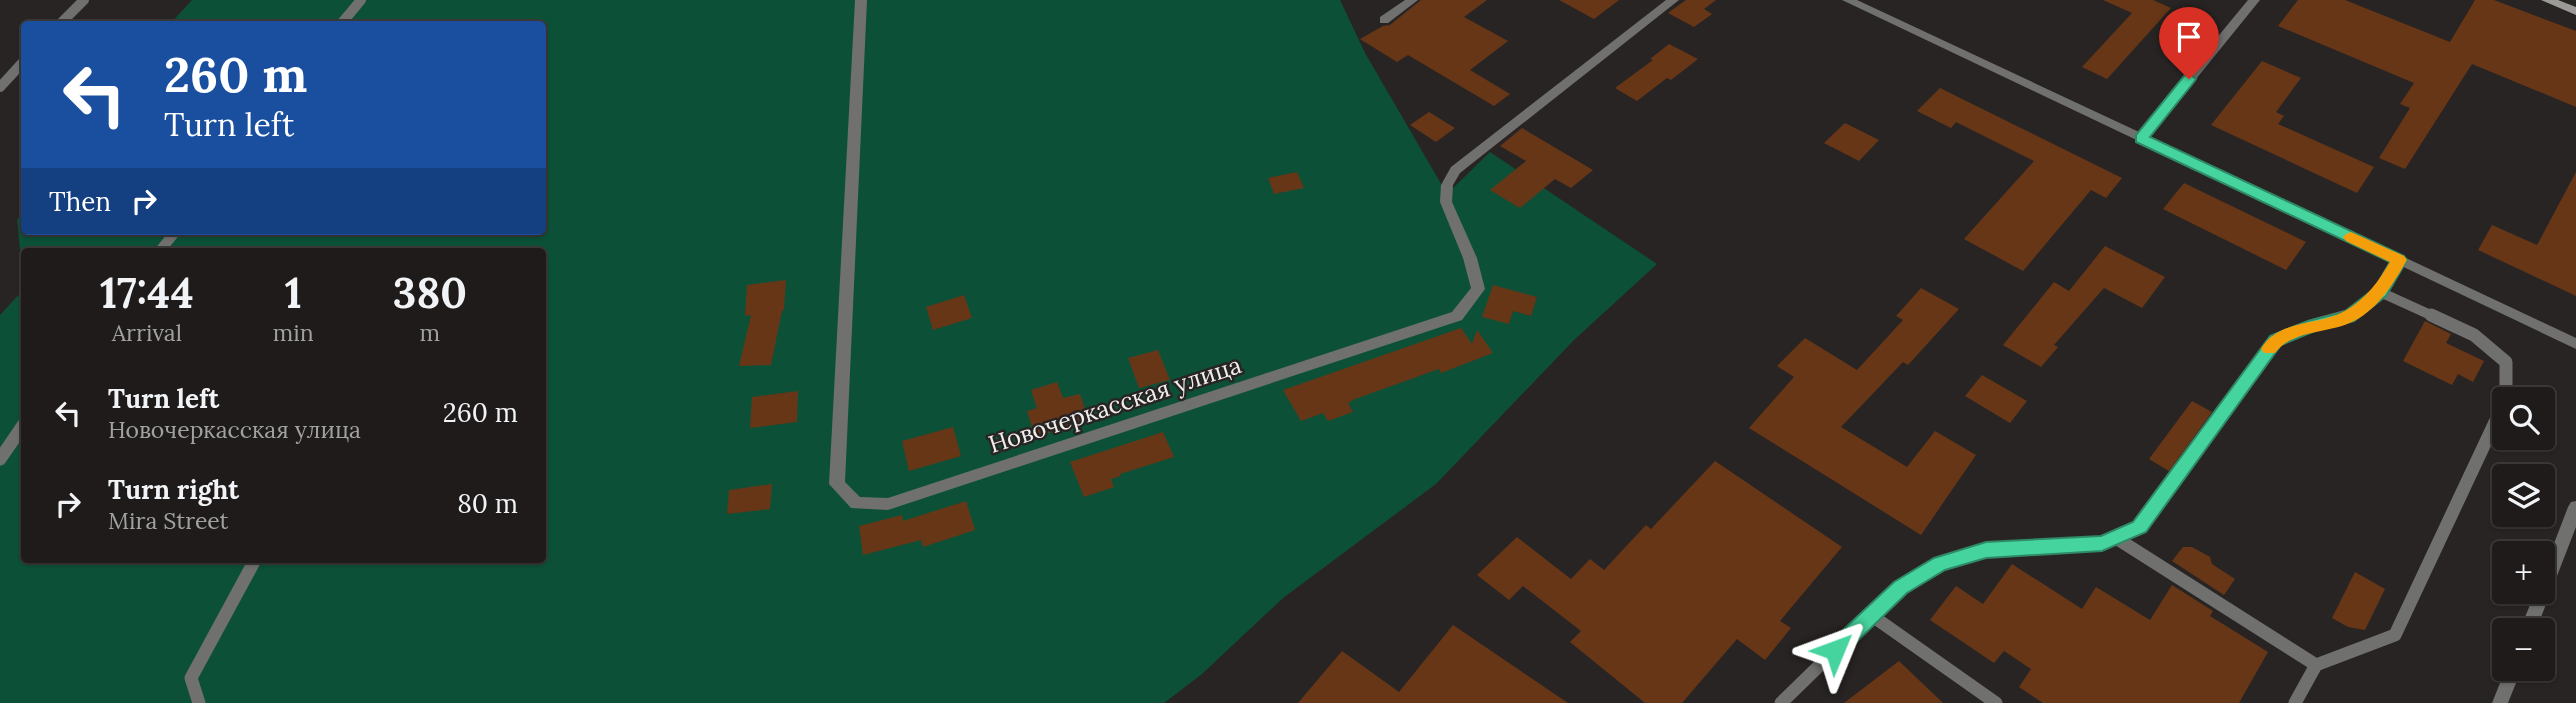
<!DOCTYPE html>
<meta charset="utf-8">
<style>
body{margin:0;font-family:Lora,serif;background:#2b2827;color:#f1f3f6;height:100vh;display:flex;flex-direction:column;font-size:26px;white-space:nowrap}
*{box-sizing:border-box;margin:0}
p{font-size:23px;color:#a1a1a2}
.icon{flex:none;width:38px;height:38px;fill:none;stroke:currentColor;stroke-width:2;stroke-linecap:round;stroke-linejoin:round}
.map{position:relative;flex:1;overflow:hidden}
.sheet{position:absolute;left:21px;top:248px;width:525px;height:315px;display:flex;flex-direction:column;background:#1e1b1a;border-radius:7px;box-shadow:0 2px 5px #0004,0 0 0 2px #3c3939}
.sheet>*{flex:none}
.top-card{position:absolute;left:21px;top:21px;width:525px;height:214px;border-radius:7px;box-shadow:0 2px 5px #0004,0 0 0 2px #3c3939;background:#1a4fa0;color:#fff;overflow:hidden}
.fabs{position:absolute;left:2492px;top:387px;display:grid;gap:14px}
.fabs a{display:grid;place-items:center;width:63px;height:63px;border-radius:7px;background:#1e1b1a;box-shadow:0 2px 5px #0004,0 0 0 2px #3c3939;font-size:35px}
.pin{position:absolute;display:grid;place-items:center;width:60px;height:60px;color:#fff;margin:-72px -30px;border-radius:50% 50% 50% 0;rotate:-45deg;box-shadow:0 0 7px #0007}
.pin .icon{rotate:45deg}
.me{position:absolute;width:77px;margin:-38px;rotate:46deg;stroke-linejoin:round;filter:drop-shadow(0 0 5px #0008)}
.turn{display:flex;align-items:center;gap:24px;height:147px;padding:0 28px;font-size:32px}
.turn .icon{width:91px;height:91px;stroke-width:2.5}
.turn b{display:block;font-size:49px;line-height:60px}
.then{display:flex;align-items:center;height:66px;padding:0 28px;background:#0003;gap:14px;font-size:26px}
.eta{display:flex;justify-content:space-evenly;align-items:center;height:119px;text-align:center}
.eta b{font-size:42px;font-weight:700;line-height:49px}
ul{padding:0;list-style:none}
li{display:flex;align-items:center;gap:21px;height:91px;padding:0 28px}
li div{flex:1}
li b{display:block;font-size:26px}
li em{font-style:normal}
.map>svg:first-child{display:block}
</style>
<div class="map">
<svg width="2576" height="703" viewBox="0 0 2576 703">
<rect width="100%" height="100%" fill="#282423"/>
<!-- green -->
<polygon fill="#0c5137" points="192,0 1340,0 1365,53 1447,194 1490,152 1657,264 1574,340 1436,484 1283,598 1202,674 1164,703 0,703 0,315 24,289 24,560 542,560 542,252 24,252 24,287 17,220 24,210 24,231 542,231 542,24 170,24"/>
<!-- building -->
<g fill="#673616">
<polygon points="1421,0 1487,0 1464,17 1508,41 1470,70 1510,94 1494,106 1408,55 1397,62 1360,39 1383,26 1390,25"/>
<polygon points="1559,0 1619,0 1594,19"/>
<polygon points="1686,0 1716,0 1704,9 1712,14 1694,27 1668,13"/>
<polygon points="2103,0 2153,0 2171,8 2107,79 2082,67 2132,13"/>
<polygon points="2298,0 2345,0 2450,42 2475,0 2494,0 2576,31 2576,107 2472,64 2405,169 2379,158 2410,108 2400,104 2414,83 2278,26"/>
<polygon points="1669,44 1698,59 1671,80 1667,78 1637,101 1615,88 1653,60 1650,59"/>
<polygon points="2262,61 2301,78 2276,112 2284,116 2278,124 2374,167 2357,193 2211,125"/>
<polygon points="1940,88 2122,178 2106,198 2091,190 2023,271 1964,239 2034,161 1956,122 1951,128 1917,111"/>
<polygon points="1429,112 1455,128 1436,142 1410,125"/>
<polygon points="1845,123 1879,140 1859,161 1824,143"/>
<polygon points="1522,128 1593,170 1571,188 1555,179 1520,208 1490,190 1526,161 1500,146"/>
<polygon points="1297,172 1304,188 1274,194 1268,178"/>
<polygon points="2576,172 2576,296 2478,250 2492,225 2537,245"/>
<polygon points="2184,183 2306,242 2286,270 2163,209"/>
<polygon points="2105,246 2165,277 2142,308 2104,288 2054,345 2058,347 2041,367 2003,345 2054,282 2069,291"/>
<polygon points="786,280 784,310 782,311 771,365 739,366 751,315 745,316 747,285"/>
<polygon points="1493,285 1537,297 1531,316 1513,311 1509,324 1482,317"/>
<polygon points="1921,288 1959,309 1908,365 1903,362 1841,427 1907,467 1935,431 1976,455 1921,535 1749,428 1794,377 1777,366 1805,338 1857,370 1903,320 1896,316"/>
<polygon points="964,295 972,318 933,330 926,307"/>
<polygon points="2425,321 2451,334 2446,343 2484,361 2473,382 2458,374 2452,385 2403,361"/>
<polygon points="1461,328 1472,344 1477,330 1493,353 1441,373 1439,369 1355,399 1348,403 1353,412 1328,421 1323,413 1301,421 1283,390"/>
<polygon points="1158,350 1170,380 1139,388 1128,358"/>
<polygon points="1982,375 2027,401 2010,423 1965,396"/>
<polygon points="1057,382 1063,398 1080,394 1089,421 1035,437 1027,411 1037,408 1031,390"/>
<polygon points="798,391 797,422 750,428 752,397"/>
<polygon points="2192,401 2212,412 2169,471 2149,459"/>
<polygon points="953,427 961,456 909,471 902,441"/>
<polygon points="1163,432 1174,457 1120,474 1121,476 1111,479 1114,487 1084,497 1070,462"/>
<polygon points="1715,461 1842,547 1780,621 1791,628 1765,660 1737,639 1682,703 1645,703 1570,642 1581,631 1523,586 1509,600 1477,575 1517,537 1571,579 1590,559 1604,570 1646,525 1651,529"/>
<polygon points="772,484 770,509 727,514 729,490"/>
<polygon points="966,501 975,530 923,547 921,540 863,555 859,526 902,515 903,521"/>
<polygon points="2183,547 2192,547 2210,557 2212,564 2235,579 2224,595 2172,561"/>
<polygon points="2012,564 2082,609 2096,587 2150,620 2172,585 2213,611 2210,616 2268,652 2239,703 2043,703 2019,687 2031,669 2004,651 1994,663 1930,620 1956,586 1983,604"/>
<polygon points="2355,572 2385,589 2365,630 2348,627 2332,618"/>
<polygon points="1453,625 1568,703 1298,703 1342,651 1399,692"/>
<polygon points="1899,661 1943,703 1844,703"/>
</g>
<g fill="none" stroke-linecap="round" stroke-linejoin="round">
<!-- lane-far1 -->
<g stroke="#70706e" stroke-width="10">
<polyline points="60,24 84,0"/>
<polyline points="341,24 361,0"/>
<polyline points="0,87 24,61"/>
<polyline points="159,252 176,231"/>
<polyline points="2380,292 2435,317"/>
<polyline points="2348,317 2380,292 2399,260"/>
</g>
<!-- lane -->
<g stroke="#70706e" stroke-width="13">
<polyline points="2431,315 2474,335 2506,362 2506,399"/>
<polyline points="0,459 24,424"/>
<polyline points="2116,538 2316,665"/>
<polyline points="1871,615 1996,703"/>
<polyline points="199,703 191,678 255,560"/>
<polyline points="1781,703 1900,587 1940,563 1986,550 2102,544 2140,527 2275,340 2314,325 2351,315"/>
<polyline points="2295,703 2316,665 2395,635 2504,403"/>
</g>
<!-- street -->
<g fill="#70706e" fill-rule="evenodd">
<polygon points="855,0 867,0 845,482 860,497 888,498 1452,312 1471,288 1463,258 1440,202 1441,185 1451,167 1666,0 1679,0 1460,173 1453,185 1452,202 1477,258 1485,289 1462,320 888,510 851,508 829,484"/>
<polygon points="1405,0 1418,0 1388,23 1380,23 1380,17"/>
<polygon points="1842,0 1857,0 2139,132 2248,0 2260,0 2149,137 2576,338 2576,349"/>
<polygon points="2576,501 2576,527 2536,630 2520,630 2535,592 2543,592 2543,572 2568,507 2571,502"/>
<polygon points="2506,668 2522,668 2508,703 2492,703"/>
</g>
<!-- secondary -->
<polygon fill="#9b9a97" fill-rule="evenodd" points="2541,0 2558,0 2576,7 2576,15"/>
</g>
<!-- route -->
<polygon fill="#46d49e" stroke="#2e8a67" stroke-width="2" points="2189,74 2196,79 2194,82 2150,137 2404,256 2407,260 2386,296 2354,321 2317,330 2281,345 2146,532 2102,551 1986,558 1945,570 1907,593 1842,656 1835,659 1828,656 1826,650 1828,644 1894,582 1934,558 1986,542 2101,536 2133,522 2270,336 2308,321 2344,312 2375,288 2390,262 2136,142 2136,135 2184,76"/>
<!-- slow -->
<path fill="#f59e0b" d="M2351 232 2404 256 2407 260C2393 284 2379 308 2354 321 2329 334 2293 329 2275 353H2264L2261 349C2278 319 2319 326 2345 311 2366 299 2378 282 2390 262L2346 241 2343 237 2346 234Z"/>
<g text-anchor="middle" stroke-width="5" stroke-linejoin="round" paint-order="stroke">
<!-- street labels -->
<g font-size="24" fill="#f0eeed" stroke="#282423">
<text transform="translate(1115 405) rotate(-18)" y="8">Новочеркасская улица</text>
</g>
</g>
</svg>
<div class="fabs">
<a><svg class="icon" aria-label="search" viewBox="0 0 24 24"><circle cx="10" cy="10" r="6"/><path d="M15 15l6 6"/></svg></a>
<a><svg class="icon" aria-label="layers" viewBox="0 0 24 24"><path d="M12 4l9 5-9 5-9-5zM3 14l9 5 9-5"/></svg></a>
<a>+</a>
<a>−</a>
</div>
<div class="pin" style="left:2189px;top:79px;background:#d93025"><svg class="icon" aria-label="arrive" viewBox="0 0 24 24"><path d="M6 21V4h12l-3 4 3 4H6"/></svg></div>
<svg class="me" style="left:1835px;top:650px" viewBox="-20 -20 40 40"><path d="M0-17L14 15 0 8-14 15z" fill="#46d49e" stroke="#fff" stroke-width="4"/></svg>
<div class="top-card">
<div class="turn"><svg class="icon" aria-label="left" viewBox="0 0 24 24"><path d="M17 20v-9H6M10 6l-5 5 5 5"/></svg><div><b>260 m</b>Turn left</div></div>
<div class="then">Then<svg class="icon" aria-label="right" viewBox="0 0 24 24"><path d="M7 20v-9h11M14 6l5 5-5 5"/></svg></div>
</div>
<section class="sheet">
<div class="eta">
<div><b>17:44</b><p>Arrival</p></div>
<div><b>1</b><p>min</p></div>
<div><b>380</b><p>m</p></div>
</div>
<ul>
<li><svg class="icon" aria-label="left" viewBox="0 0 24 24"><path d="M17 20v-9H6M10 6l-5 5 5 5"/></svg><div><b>Turn left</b><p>Новочеркасская улица</p></div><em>260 m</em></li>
<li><svg class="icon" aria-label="right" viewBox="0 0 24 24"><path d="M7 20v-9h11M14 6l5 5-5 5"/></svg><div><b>Turn right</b><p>Mira Street</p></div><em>80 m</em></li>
</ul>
</section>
</div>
